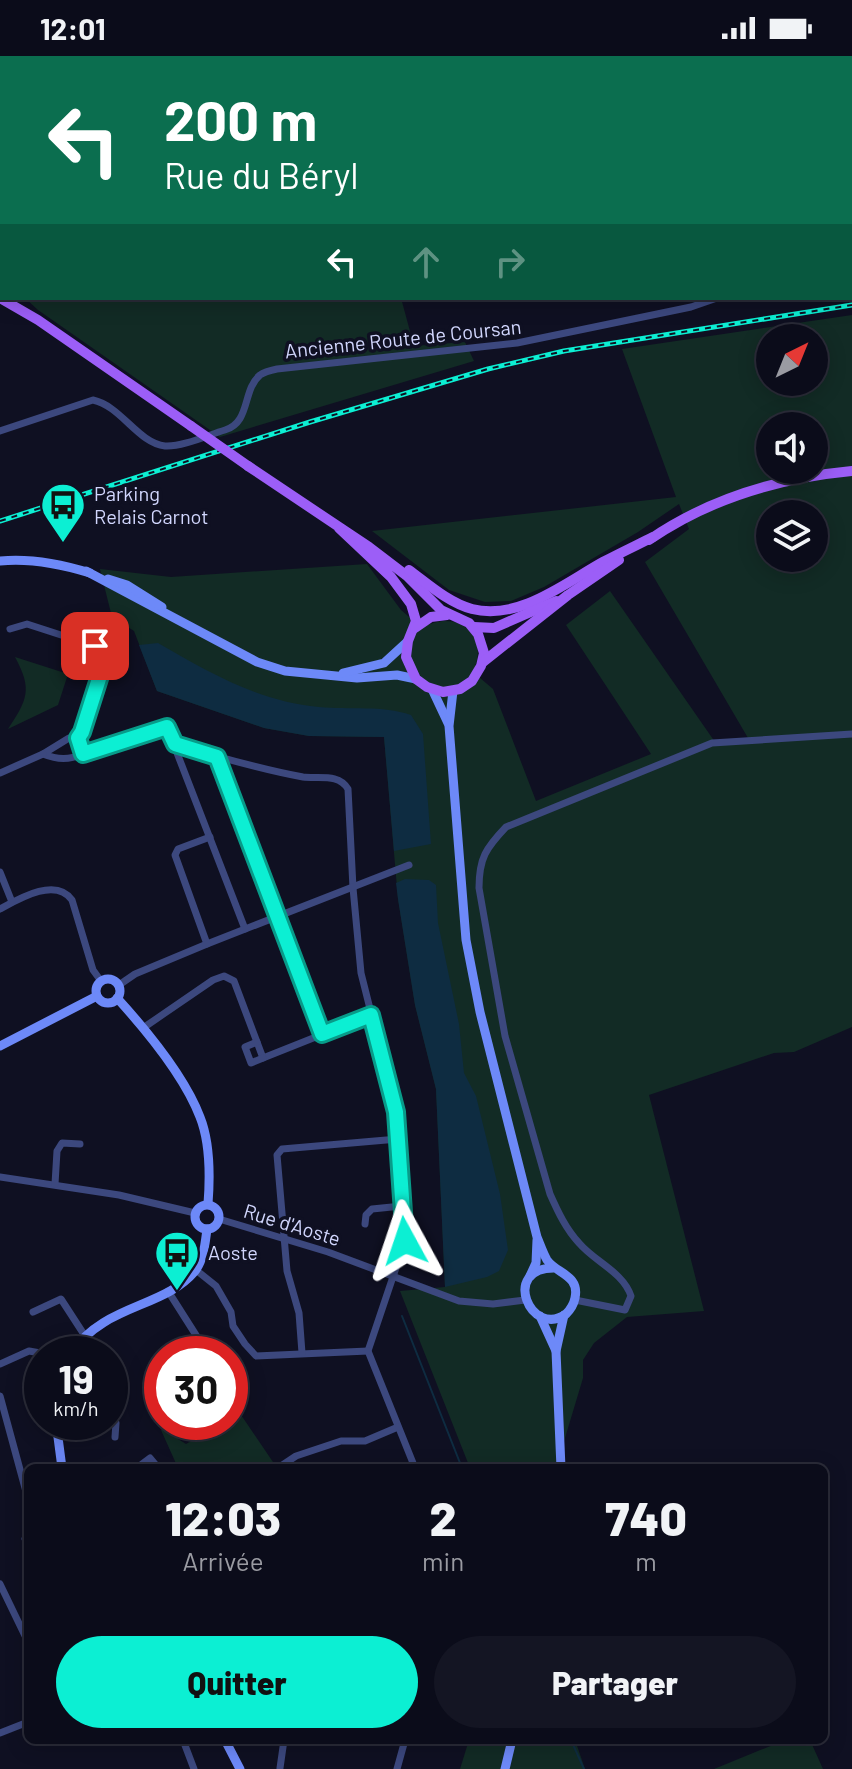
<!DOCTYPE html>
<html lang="fr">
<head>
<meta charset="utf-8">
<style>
	:root { --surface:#0b0c1a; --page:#141523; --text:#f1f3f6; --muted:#9a9ba2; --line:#2b2c39; --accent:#0cefd3 }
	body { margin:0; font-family:Barlow,sans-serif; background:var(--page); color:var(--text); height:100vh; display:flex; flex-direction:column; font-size:30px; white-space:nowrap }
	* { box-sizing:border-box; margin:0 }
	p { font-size:26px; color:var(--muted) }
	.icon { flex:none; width:44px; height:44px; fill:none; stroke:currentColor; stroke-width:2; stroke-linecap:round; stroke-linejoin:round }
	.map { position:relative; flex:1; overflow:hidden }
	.drawer { position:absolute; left:24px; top:1408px; width:804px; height:280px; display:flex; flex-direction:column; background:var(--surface); border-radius:12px; box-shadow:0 4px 20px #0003,0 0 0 2px var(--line) }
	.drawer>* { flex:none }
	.hud { position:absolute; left:0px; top:0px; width:852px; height:244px; box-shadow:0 4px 20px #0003,0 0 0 2px var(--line); background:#0b6e4f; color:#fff; overflow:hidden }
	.needle { width:52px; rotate:43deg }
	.fabs { position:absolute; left:756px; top:268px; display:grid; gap:16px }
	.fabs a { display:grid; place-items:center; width:72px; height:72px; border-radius:50%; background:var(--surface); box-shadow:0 4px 20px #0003,0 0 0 2px var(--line); font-size:40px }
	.speed { position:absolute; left:24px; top:1280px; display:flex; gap:16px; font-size:40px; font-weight:700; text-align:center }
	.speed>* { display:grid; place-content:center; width:104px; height:104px; border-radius:50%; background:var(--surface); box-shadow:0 4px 20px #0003,0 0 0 2px var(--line); line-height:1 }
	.speed small { font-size:20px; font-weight:400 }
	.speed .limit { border:12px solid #d22; background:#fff; color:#111 }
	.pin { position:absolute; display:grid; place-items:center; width:68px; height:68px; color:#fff; margin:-34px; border-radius:16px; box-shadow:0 4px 12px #0006 }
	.me { position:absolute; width:88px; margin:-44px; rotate:355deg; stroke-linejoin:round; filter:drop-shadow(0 0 6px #0008) }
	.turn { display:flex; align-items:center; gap:28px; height:168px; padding:0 32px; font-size:36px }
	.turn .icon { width:104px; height:104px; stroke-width:2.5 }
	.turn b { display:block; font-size:56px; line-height:68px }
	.lanes { display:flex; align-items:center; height:76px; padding:0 32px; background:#0003; justify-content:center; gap:40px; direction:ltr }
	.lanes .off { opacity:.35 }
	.eta { display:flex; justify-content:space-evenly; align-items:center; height:136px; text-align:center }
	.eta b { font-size:48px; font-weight:800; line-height:56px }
	.action { display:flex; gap:16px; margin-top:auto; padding:16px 32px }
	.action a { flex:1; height:92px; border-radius:48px; background:var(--accent); color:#111; font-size:32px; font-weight:800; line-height:92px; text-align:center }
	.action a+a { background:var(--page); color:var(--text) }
	.status { display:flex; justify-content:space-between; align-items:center; height:56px; padding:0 40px; background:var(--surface); direction:ltr }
	.status svg { height:22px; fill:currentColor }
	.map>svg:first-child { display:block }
	.green { fill:#122b25; fill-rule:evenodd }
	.water { fill:#0e2c41 }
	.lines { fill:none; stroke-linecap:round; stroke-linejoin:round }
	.stream { stroke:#0e2c41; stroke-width:2 }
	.street { stroke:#3c487e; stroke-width:7 }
	.secondary { stroke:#6d89f8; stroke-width:9 }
	.primary { stroke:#9c5ef7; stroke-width:10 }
	.rail-casing { stroke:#0cefd3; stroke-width:5 }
	.rail { stroke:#0f1022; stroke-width:2; stroke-dasharray:6; stroke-linecap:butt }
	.primary-bridge { stroke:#9c5ef7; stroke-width:10 }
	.route-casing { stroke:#089b89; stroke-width:20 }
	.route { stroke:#0cefd3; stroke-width:14 }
	.labels { text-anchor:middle; stroke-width:7; stroke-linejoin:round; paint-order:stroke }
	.street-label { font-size:20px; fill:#d1d6fd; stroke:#0f1022 }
	.poi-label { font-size:20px; fill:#d1d6fd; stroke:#0f1022; text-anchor:start }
</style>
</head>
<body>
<div class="status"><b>12:01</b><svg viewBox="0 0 49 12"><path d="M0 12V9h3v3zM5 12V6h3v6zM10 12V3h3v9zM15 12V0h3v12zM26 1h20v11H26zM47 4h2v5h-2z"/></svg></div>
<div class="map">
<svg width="852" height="1713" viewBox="0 0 852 1713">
	<rect width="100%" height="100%" fill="#0f1022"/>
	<g class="green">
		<path d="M 0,0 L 234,0 L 235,2 L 2,2 L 2,220 Z"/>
		<path d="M 25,242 L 401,242 L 414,290 L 465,286 L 474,305 L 220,381 L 38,254 Z"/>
		<path d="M 852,259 L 852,971 L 794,996 L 774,997 L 649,1039 L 704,1255 L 627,1261 L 594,1287 L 583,1304 L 583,1322 L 556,1412 L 470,1412 L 400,1235 L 445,1231 L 436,1033 L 415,949 L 398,843 L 384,681 L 309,680 L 264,672 L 157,635 L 134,575 L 112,561 L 100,513 L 171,521 L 367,508 L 401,554 L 422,572 C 456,552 491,578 473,616 L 493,633 L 536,745 L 651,698 L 566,569 L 610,535 L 715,686 L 748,682 L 645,506 L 689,473 L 679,448 L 638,476 L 544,531 L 511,545 L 485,546 L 449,534 L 372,475 L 676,441 L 622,293 ZM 770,282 L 814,282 L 814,326 L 770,326 ZM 770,370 L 814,370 L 814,414 L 770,414 ZM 770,458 L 814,458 L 814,502 L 770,502 Z"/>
		<path d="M 15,601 L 68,618 L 58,649 L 8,673 C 27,644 33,634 15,601 Z"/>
		<path d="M 239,1356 L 275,1409 L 271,1412 L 178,1412 L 161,1374 L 167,1371 L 178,1383 L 186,1388 L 224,1366 L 230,1366 L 230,1362 Z"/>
		<path d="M 469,1684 L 575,1684 L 585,1713 L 460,1713 Z"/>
		<path d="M 785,1684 L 810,1684 L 823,1713 L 714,1713 Z"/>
	</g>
	<g class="water">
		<path d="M 158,587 C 210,617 258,645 319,651 C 350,654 382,649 411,659 L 423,678 L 431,788 L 394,795 L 384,681 L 309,680 L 264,672 L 157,635 L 139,589 Z"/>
		<path d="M 405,823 L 429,824 L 436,829 L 438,867 L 459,968 L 464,1017 L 476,1040 L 500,1138 L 508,1194 L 499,1215 L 487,1221 L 445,1231 L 436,1033 L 415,949 L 398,843 L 396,827 Z"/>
	</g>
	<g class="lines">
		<g class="stream">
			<path d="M 402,1260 L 462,1412"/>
			<path d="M 571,1684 L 584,1713"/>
		</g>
		<g class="street">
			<path d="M 850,156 L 852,154"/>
			<path d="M 0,375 L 93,344 C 121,350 138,387 165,390 C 183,391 208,379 225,374 C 251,366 242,334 260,319 C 264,316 272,314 277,313 L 517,287 L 691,251 L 717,242"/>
			<path d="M 10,573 L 27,568 L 95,590 L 103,597 L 104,607 L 82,676 L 78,682"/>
			<path d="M 69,682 L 78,682 L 83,698 C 69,704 58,704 43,698 Z"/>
			<path d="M 175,688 C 218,701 259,713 303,721 C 319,723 339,717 348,733 L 353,832 L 361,917 L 396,1056 L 405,1185 L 368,1295 L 415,1412"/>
			<path d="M 83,698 L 167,671 L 245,873"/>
			<path d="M 217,701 L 322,978"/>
			<path d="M 0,717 L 43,698"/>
			<path d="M 0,816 L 12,846"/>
			<path d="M 0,853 C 20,842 56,821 72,844 L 93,914 L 101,925"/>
			<path d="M 207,888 L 175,799 L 178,793 L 210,781"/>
			<path d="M 119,929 L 135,918 L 207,888 L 409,809"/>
			<path d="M 143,972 L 213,924 L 224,920 L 234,925 L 263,1002 L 371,959"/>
			<path d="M 257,986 L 245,991 L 251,1007 L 263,1002"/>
			<path d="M 0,1121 L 119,1139 L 195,1157"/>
			<path d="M 55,1128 L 57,1095 L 62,1087 L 80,1088"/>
			<path d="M 219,1163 L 328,1196 L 459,1245 L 493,1248 L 525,1244"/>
			<path d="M 365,1168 L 366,1159 L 372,1153 L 402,1150"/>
			<path d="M 196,1214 L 216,1230 L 231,1256 L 233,1270 L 245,1288 L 256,1300 L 368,1295"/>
			<path d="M 168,1235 L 208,1298"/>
			<path d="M 575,1244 L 625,1254 L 631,1240 C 623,1216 595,1206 579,1187 C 566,1173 558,1156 550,1138 L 505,980 L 479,832 C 479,802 486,792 506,771 L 712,687 L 852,678"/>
			<path d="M 33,1256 L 61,1243 L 85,1280"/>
			<path d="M 302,1297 L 299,1257 L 287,1215 L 277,1099 L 282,1093 L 398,1083"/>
			<path d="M 0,1308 L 29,1295 L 46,1298"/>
			<path d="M 230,1332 L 242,1351"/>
			<path d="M 0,1340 L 28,1443"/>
			<path d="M 110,1353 L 116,1367 L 115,1381"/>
			<path d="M 146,1412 L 142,1408 L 150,1402 L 155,1408 L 150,1412"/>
			<path d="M 278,1412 L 296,1400 L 341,1385 L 365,1385 L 398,1371"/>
			<path d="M 25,1483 L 28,1482"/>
			<path d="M 0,1528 L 28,1586"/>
			<path d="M 0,1677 L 28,1666"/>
			<path d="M 71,1684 L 77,1686 L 83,1684"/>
			<path d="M 183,1684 L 194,1713"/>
			<path d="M 280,1712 L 284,1684"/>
			<path d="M 397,1713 L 405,1684"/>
		</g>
		<g class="secondary">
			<path d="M 58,2 L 59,0"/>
			<path d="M 0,104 L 2,101"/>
			<path d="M 0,505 C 30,502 61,508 90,517"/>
			<path d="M 86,515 L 257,606 L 285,615 L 357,622 L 397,619 L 416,623"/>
			<path d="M 108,523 L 127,529 L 162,551"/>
			<path d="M 343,617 L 384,607 L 408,585"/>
			<path d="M 432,633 L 448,667"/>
			<path d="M 453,635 L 449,670 L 466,884 L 480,956 L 537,1181 C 540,1188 543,1197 547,1204 C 557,1218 580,1219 575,1242 C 574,1247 570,1254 566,1258 C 531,1283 500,1211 555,1212"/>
			<circle cx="108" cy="935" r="12"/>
			<path d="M 117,942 C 147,975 184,1019 200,1061 C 210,1086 210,1122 208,1148"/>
			<path d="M 0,990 L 97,940"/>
			<circle cx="207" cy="1161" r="12"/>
			<path d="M 530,1220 L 536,1207 L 537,1184"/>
			<path d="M 540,1260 L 556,1295"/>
			<path d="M 71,1297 C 106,1247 163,1253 195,1215 C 204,1203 205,1188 207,1173"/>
			<path d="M 56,1366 L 62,1412"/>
			<path d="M 561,1412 L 556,1295 L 564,1259"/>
			<path d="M 225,1684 L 240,1713"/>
			<path d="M 505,1713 L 512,1684"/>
		</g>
		<g class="primary">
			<path d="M 0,231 L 2,232"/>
			<path d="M 0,242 L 38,264 L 191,370"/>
			<path d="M 248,410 L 369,491 L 407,520 L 441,554 L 469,567 L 478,578 L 484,597 L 481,610 L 472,625 L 460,633 L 443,636 L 427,631 L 416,623 L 406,601 L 408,585 L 416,565 L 411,548 L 391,521 L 339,472"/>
			<path d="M 649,484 C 710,442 778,422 852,415"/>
			<path d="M 409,514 C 428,528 449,547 472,553 C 519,565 565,527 603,506 C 620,497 637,489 653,481"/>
			<path d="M 474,571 L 494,572 L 556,545"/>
			<path d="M 415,572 L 431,561 L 447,559"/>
			<path d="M 483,606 L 568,539 L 619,504"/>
		</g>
		<g class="rail-casing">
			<path id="rail" d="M 0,465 L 310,366 L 488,313 L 564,295 L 852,249"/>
		</g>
		<use href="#rail" class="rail"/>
		<path class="primary-bridge" d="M 191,370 L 248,410"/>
	</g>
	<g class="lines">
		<g class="route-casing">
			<path id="route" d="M 95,590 L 103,597 L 104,607 L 82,676 L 78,682 L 83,698 L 167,671 L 175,688 L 217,701 L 322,978 L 371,959 L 396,1056 L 405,1185"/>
		</g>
		<use href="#route" class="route"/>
	</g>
	<defs>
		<g id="bus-pin" transform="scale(2.3)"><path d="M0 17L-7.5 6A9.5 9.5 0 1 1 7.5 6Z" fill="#0cefd3" stroke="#0f1022"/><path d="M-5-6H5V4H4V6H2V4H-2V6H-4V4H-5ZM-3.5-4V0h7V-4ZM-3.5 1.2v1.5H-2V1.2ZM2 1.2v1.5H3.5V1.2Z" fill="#111"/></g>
	</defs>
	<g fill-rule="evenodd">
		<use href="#bus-pin" x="63" y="449"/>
		<use href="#bus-pin" x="177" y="1197"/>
	</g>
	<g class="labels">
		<g class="street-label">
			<text transform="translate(403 283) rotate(-6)" y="7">Ancienne Route de Coursan</text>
			<text transform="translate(292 1169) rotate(17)" y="7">Rue d'Aoste</text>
		</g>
		<g class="poi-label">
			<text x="94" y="445">Parking<tspan x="94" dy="23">Relais Carnot</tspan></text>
			<text x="208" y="1204">Aoste</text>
		</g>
	</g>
</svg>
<div class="fabs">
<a><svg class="needle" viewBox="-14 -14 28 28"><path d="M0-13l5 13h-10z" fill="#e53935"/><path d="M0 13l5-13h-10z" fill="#9a9ba2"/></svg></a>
<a><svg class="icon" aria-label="sound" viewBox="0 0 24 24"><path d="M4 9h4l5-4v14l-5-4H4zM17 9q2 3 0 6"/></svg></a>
<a><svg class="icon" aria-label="layers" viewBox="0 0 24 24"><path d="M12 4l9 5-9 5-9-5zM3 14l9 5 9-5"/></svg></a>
</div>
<div class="speed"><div>19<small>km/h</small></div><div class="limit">30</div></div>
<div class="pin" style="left:95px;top:590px;background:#d93025"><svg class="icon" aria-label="arrive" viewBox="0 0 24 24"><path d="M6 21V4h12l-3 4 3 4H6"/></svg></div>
<svg class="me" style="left:405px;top:1185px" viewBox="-20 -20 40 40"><path d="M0-17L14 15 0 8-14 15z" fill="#0cefd3" stroke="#fff" stroke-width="4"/></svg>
<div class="hud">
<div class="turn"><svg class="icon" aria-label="left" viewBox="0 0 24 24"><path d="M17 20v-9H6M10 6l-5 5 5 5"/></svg><div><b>200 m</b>Rue du Béryl</div></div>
<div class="lanes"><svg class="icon" aria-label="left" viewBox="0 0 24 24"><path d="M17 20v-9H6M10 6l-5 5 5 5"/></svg><svg class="icon off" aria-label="ahead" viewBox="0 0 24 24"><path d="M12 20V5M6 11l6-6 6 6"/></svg><svg class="icon off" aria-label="right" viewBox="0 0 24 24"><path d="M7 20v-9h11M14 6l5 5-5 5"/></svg></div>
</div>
<section class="drawer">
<div class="eta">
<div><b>12:03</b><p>Arrivée</p></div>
<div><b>2</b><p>min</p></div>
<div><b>740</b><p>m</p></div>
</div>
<div class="action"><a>Quitter</a><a>Partager</a></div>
</section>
</div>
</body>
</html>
